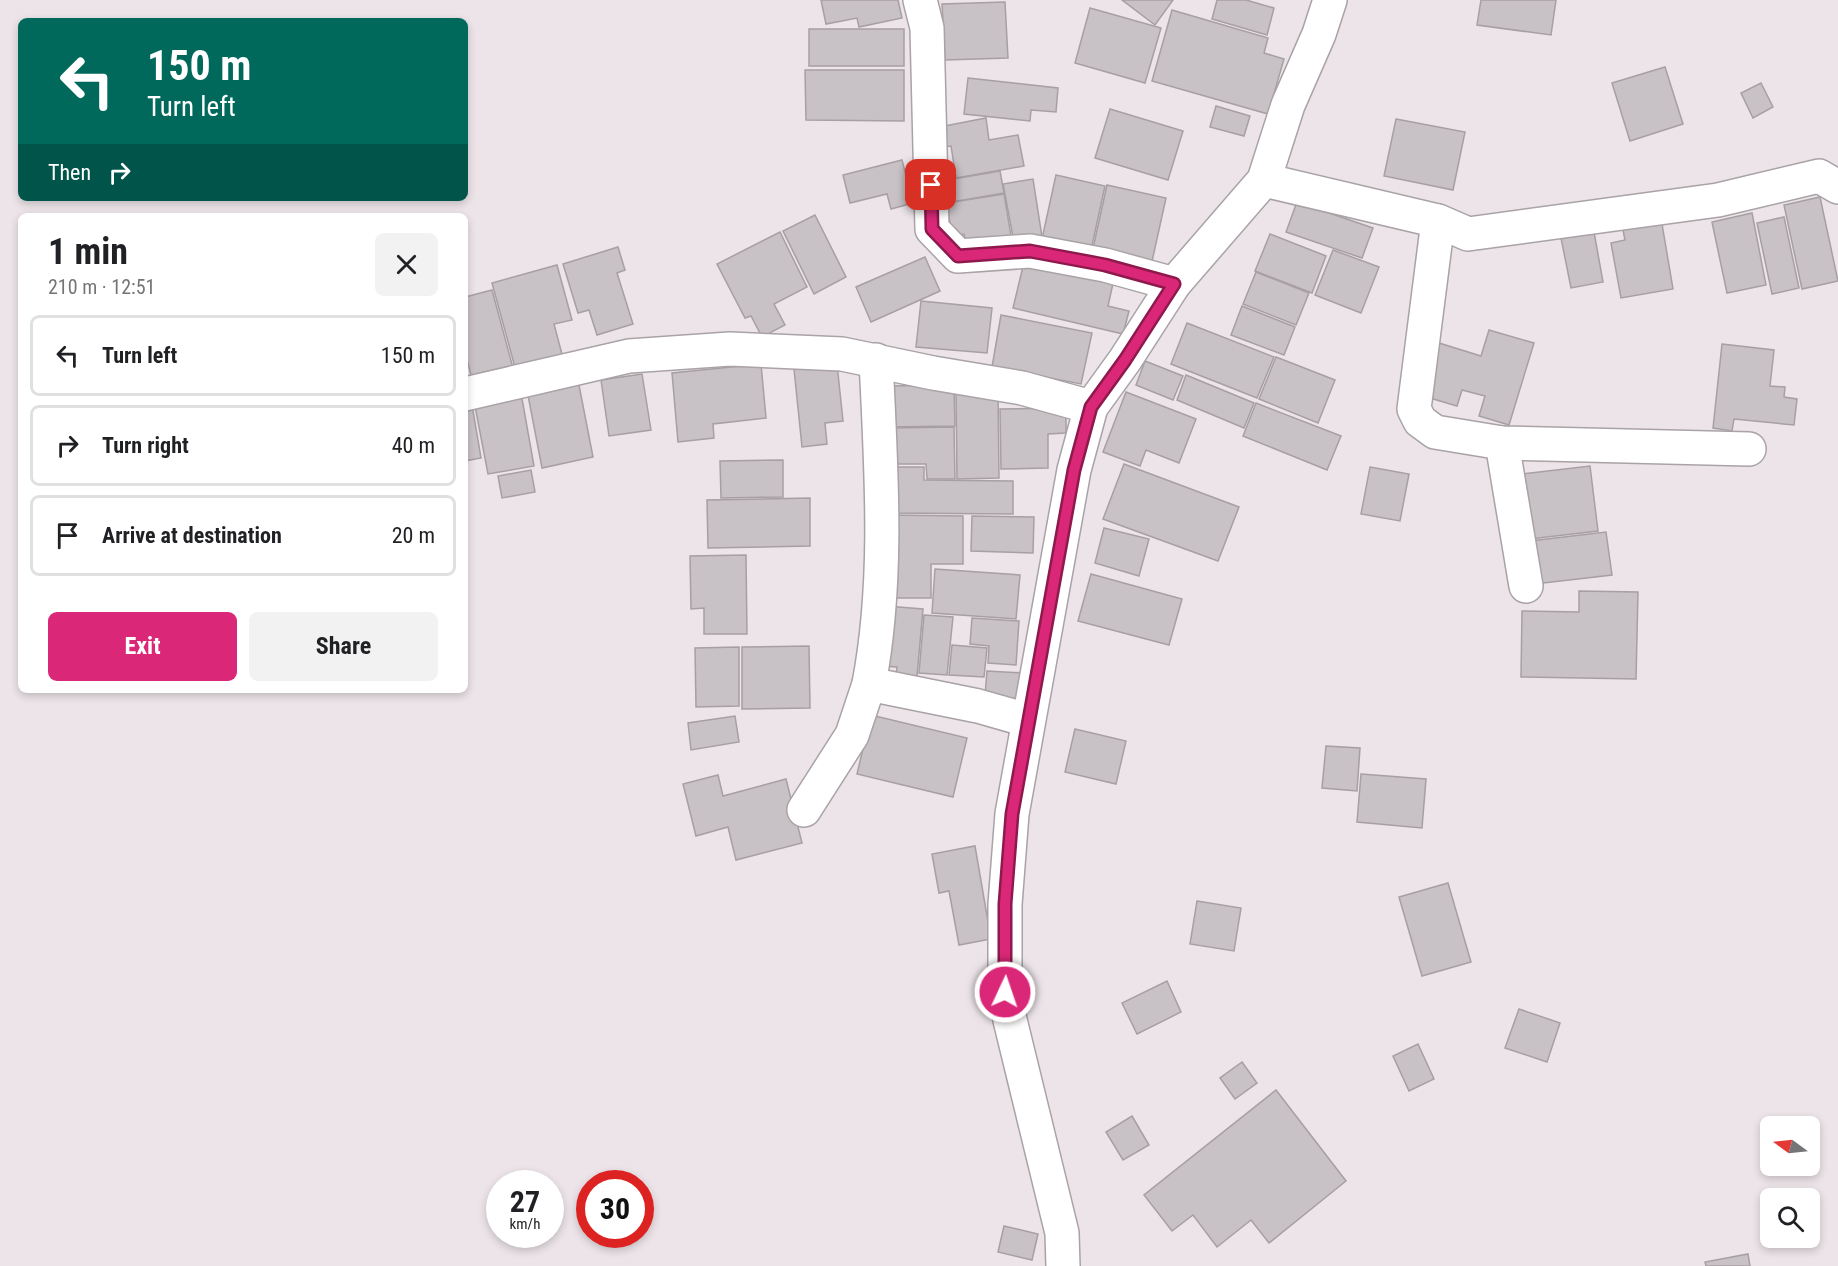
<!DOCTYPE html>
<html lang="en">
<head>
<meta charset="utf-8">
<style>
	:root { --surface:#fff; --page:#f2f2f2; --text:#202124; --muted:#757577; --line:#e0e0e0; --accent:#db2777 }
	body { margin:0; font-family:"Roboto Condensed",sans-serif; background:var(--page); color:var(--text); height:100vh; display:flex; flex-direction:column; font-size:22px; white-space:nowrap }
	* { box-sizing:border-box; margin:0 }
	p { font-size:20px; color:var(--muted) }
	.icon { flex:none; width:33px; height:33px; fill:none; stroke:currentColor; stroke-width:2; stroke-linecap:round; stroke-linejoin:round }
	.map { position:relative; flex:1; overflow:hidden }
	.side { position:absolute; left:18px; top:213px; width:450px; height:480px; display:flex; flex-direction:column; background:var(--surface); border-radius:9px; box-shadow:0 3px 9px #0003 }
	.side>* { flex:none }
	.banner { position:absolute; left:18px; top:18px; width:450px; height:183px; border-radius:9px; box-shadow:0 3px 9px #0003; background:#00695c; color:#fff; overflow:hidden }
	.needle { width:39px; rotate:285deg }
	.fabs { position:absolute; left:1760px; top:1116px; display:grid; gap:12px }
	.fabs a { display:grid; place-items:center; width:60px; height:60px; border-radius:9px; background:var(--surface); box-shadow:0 3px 9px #0003; font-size:30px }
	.speed { position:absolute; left:486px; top:1170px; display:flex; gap:12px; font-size:30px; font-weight:700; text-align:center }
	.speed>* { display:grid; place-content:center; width:78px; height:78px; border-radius:50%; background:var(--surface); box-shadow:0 3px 9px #0003; line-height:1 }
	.speed small { font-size:15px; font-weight:400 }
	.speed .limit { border:9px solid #d22; background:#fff; color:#111 }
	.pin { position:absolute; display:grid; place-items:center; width:51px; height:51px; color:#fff; margin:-26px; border-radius:12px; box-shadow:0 3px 9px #0006 }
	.me { position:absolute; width:66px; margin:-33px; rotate:3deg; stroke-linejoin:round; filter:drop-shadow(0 0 4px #0008) }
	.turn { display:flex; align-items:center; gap:21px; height:126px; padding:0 30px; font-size:27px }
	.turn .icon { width:78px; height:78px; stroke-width:2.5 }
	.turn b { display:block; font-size:42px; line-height:51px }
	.then { display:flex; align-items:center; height:57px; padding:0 30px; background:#0003; gap:12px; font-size:22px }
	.round { display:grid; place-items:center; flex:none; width:63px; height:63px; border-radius:9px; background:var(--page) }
	.overview { display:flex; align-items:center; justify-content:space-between; height:102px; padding:0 30px }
	h1 { font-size:36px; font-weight:700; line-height:45px }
	.button { display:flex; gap:12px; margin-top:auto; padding:12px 30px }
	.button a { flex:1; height:69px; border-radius:9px; background:var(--accent); color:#fff; font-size:24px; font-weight:700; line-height:69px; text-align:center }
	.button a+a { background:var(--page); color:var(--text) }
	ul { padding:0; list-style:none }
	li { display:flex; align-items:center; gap:18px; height:81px; margin:0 12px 9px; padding:0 18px; border:3px solid var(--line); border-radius:9px }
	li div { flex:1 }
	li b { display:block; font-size:22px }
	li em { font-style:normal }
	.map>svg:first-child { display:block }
	.building { fill:#c8c1c5; stroke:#a69fa3; stroke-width:1.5 }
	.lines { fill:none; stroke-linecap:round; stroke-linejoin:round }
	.street-casing { stroke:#a9a2a6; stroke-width:36 }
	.street { stroke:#fff; stroke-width:33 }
	.route-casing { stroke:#8e194d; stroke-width:15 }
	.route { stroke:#db2777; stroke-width:10 }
</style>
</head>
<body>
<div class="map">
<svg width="1838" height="1266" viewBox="0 0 1838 1266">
	<rect width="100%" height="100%" fill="#ece4e8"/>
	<g class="building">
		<path d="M 821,0 L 898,0 L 902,18 L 859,27 L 857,18 L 826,24 Z"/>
		<path d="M 1122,0 L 1173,0 L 1155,25 Z"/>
		<path d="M 1217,0 L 1246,0 L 1274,8 L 1267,35 L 1212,19 Z"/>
		<path d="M 1481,0 L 1556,0 L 1551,35 L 1477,25 Z"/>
		<path d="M 1005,2 L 1008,58 L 945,60 L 942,4 Z"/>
		<path d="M 1090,8 L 1161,28 L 1145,83 L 1075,63 Z"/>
		<path d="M 1172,10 L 1268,38 L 1264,53 L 1284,59 L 1268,114 L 1152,81 Z"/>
		<rect x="809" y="29" width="95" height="37"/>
		<path d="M 1665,67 L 1683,124 L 1630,141 L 1612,83 Z"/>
		<path d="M 805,70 L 904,70 L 904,121 L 806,120 Z"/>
		<path d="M 968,78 L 1058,88 L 1056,112 L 1031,110 L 1030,121 L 964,114 Z"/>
		<path d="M 1761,83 L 1773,107 L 1753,118 L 1741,93 Z"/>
		<path d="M 1216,106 L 1250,116 L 1244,136 L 1210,127 Z"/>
		<path d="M 1110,109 L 1183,131 L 1168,180 L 1095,158 Z"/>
		<path d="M 986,118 L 989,140 L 1018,135 L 1024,166 L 956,178 L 951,146 L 938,148 L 934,128 Z"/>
		<path d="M 1396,119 L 1465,132 L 1453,190 L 1384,176 Z"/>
		<path d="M 902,160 L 913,203 L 891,209 L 887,194 L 850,203 L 843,175 Z"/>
		<path d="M 1000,171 L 1004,193 L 946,203 L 942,181 Z"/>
		<path d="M 1056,175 L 1105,186 L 1091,250 L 1042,239 Z"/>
		<path d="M 1033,179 L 1042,237 L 1014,242 L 1003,184 Z"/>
		<path d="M 1107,185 L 1166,198 L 1151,266 L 1092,253 Z"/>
		<path d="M 1004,194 L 1012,242 L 967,250 L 964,234 L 952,236 L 947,203 Z"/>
		<path d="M 1820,197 L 1838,281 L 1802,289 L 1784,205 Z"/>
		<path d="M 1297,202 L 1373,228 L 1362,258 L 1286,232 Z"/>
		<path d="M 1752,213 L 1766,285 L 1727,293 L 1712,222 Z"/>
		<path d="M 815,215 L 846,277 L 814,294 L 783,231 Z"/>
		<path d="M 1784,217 L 1799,288 L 1772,294 L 1757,223 Z"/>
		<path d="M 1661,218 L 1673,289 L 1621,298 L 1611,243 L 1625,240 L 1622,225 Z"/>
		<path d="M 780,232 L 807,287 L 774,304 L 785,325 L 762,337 L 751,316 L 745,318 L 717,264 Z"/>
		<path d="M 1594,232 L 1603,282 L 1571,288 L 1561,238 Z"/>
		<path d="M 1270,234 L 1326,256 L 1312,293 L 1255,271 Z"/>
		<path d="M 618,247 L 625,270 L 617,273 L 633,324 L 597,335 L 589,310 L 578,313 L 563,264 Z"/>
		<path d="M 1333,250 L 1379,267 L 1361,313 L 1315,295 Z"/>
		<path d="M 925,257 L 940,291 L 871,322 L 856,287 Z"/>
		<path d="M 1025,258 L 1114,279 L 1108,306 L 1129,311 L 1123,334 L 1013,308 Z"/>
		<path d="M 557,265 L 572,320 L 554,324 L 563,358 L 516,371 L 492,283 Z"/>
		<path d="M 1256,272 L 1309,293 L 1296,325 L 1243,304 Z"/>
		<path d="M 492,290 L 513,368 L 472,379 L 465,352 L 465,297 Z"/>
		<path d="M 921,301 L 992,308 L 987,353 L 916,347 Z"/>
		<path d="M 1242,306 L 1295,327 L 1284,355 L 1231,335 Z"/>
		<path d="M 1001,315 L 1092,333 L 1081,384 L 992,367 Z"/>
		<path d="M 1187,323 L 1274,357 L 1257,398 L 1171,364 Z"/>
		<path d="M 1489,330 L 1534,343 L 1509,425 L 1479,416 L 1485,396 L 1462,390 L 1457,406 L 1423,396 L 1439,343 L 1481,356 Z"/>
		<path d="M 1722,344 L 1774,350 L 1770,386 L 1785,387 L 1784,397 L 1797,399 L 1794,425 L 1734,419 L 1732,431 L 1713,428 Z"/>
		<path d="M 1276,357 L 1335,380 L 1318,423 L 1259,399 Z"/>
		<path d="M 1145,361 L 1183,376 L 1173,400 L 1136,385 Z"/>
		<path d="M 761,364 L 766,418 L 713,424 L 714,438 L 678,442 L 672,373 Z"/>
		<path d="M 837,364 L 843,421 L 825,423 L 827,444 L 802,447 L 794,369 Z"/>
		<path d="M 642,374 L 651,430 L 609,436 L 601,380 Z"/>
		<path d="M 1186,375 L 1254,403 L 1244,428 L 1177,400 Z"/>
		<path d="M 578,380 L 593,457 L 542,468 L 527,390 Z"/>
		<path d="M 954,385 L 955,426 L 888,427 L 887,386 Z"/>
		<path d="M 998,390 L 999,478 L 957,479 L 956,391 Z"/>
		<path d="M 1126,392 L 1196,419 L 1179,463 L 1146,450 L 1140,466 L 1103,452 Z"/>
		<path d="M 521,393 L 534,466 L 488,474 L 474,401 Z"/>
		<path d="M 1256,403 L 1341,436 L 1327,470 L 1243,436 Z"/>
		<path d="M 472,405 L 481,458 L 465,461 L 465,406 Z"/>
		<path d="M 1066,408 L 1066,433 L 1048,434 L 1048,468 L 1001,469 L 1000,409 Z"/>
		<path d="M 954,427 L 955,479 L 927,479 L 926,464 L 888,464 L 888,428 Z"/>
		<path d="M 783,460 L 783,497 L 721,498 L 720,461 Z"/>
		<path d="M 1124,464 L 1239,507 L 1218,561 L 1103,519 Z"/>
		<path d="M 1590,466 L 1598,531 L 1530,539 L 1522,474 Z"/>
		<path d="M 888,467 L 924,467 L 924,480 L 1013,481 L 1013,514 L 888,513 Z"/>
		<path d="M 1370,467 L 1409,474 L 1400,521 L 1361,514 Z"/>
		<path d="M 531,470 L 535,492 L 502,498 L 498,476 Z"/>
		<path d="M 810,498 L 810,546 L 708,548 L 707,500 Z"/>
		<path d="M 888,515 L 963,516 L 963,564 L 931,564 L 931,598 L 887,598 Z"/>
		<path d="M 972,516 L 1034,517 L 1033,553 L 971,551 Z"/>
		<path d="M 1104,528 L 1149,539 L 1139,576 L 1095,563 Z"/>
		<path d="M 1606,532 L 1612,575 L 1535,584 L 1530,541 Z"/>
		<path d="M 746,555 L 747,634 L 704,634 L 704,608 L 691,609 L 690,556 Z"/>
		<path d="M 935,569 L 1020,575 L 1016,619 L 932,613 Z"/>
		<path d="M 1091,574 L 1182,599 L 1169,645 L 1078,621 Z"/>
		<path d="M 1579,591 L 1638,592 L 1636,679 L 1521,677 L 1522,611 L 1579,612 Z"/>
		<path d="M 886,606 L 923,609 L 917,676 L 896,675 L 897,667 L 881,666 Z"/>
		<path d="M 924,615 L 953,617 L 947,675 L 919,673 Z"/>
		<path d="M 972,618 L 1019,621 L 1016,665 L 988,663 L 989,646 L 970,644 Z"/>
		<path d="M 952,645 L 987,648 L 984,677 L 949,675 Z"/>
		<path d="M 809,646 L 810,708 L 742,709 L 742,647 Z"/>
		<path d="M 739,647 L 739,706 L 696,707 L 695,648 Z"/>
		<path d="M 987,671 L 1025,673 L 1024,699 L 985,696 Z"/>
		<path d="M 871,715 L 967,738 L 953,797 L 857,774 Z"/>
		<path d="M 735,716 L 739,742 L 691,750 L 688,723 Z"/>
		<path d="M 1075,729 L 1126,741 L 1116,784 L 1065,772 Z"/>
		<path d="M 1326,746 L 1360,748 L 1357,791 L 1322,788 Z"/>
		<path d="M 1361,774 L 1426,779 L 1422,828 L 1357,822 Z"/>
		<path d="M 718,775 L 723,796 L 786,779 L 802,843 L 736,860 L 728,827 L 696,836 L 683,784 Z"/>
		<path d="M 975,846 L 991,939 L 959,945 L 949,891 L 939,893 L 932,854 Z"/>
		<path d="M 1448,883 L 1471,962 L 1422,976 L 1399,897 Z"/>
		<path d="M 1197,901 L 1241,908 L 1234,951 L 1190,944 Z"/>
		<path d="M 1167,981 L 1181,1012 L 1137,1034 L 1122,1003 Z"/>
		<path d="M 1519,1009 L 1560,1023 L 1547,1062 L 1505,1048 Z"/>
		<path d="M 1418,1044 L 1434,1079 L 1409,1091 L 1393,1056 Z"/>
		<path d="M 1242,1062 L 1257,1083 L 1235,1099 L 1220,1078 Z"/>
		<path d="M 1276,1090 L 1346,1181 L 1269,1243 L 1251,1220 L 1217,1247 L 1193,1215 L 1172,1231 L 1144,1195 Z"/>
		<path d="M 1132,1116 L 1149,1145 L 1123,1160 L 1106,1132 Z"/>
		<path d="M 1004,1226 L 1038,1234 L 1032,1260 L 998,1252 Z"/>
		<path d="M 1748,1254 L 1750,1266 L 1706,1266 L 1705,1262 Z"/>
	</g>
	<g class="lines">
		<g class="street-casing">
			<g id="street">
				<path d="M 920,0 L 927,28 L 932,229 L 958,256 L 1030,251 L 1105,265 L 1174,284"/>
				<path d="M 1264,180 L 1438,221 L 1468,234 L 1718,200 L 1819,176 L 1838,187"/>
				<path d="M 1438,221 L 1414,409 L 1420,421 L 1435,432 L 1502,443 L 1749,449"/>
				<path d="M 876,360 C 881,468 889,578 869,684 L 978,706 L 1027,720"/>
				<path d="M 465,394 L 629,356 L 730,349 L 842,354 L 933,373 L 1022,388 L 1091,407"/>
				<path d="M 1502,443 L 1526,586"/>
				<path d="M 804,810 L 852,735 L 869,684"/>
				<path d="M 1063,1266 L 1062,1233 L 1010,1020 L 1005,992 L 1005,904 L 1012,814 L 1074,470 L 1091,407 L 1125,360 L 1174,284 L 1264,180 L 1288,105 L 1319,34 L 1330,0"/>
			</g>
		</g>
		<use href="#street" class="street"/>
	</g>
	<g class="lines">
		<g class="route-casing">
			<path id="route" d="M 931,185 L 932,229 L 958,256 L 1030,251 L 1105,265 L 1174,284 L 1125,360 L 1091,407 L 1074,470 L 1012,814 L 1005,904 L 1005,992"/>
		</g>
		<use href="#route" class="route"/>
	</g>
</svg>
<div class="fabs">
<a><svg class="needle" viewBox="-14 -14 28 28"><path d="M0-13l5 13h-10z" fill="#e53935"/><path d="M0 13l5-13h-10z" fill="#757577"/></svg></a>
<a><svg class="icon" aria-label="search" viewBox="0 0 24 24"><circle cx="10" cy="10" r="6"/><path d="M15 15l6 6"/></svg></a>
</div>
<div class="speed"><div>27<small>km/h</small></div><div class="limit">30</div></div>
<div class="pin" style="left:931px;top:185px;background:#d93025"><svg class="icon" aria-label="arrive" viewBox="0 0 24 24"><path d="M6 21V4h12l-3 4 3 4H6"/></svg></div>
<svg class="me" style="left:1005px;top:992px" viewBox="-20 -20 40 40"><circle r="17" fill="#db2777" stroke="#fff" stroke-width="3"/><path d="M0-11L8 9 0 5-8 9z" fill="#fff"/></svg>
<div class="banner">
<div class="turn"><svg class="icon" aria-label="left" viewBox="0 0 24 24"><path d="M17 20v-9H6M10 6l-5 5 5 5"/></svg><div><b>150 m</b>Turn left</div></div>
<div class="then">Then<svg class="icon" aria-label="right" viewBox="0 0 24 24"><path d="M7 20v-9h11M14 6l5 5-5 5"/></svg></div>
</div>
<section class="side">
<div class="overview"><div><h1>1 min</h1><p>210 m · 12:51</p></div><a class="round"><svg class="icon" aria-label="close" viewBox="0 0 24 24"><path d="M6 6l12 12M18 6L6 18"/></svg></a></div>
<ul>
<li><svg class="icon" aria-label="left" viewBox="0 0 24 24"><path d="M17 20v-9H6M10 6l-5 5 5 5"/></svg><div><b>Turn left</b></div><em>150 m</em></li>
<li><svg class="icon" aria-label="right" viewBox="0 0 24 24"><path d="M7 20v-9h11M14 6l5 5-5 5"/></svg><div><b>Turn right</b></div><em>40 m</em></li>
<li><svg class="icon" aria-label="arrive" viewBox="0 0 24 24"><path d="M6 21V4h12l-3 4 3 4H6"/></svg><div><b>Arrive at destination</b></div><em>20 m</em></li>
</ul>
<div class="button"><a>Exit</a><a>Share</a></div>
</section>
</div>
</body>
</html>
